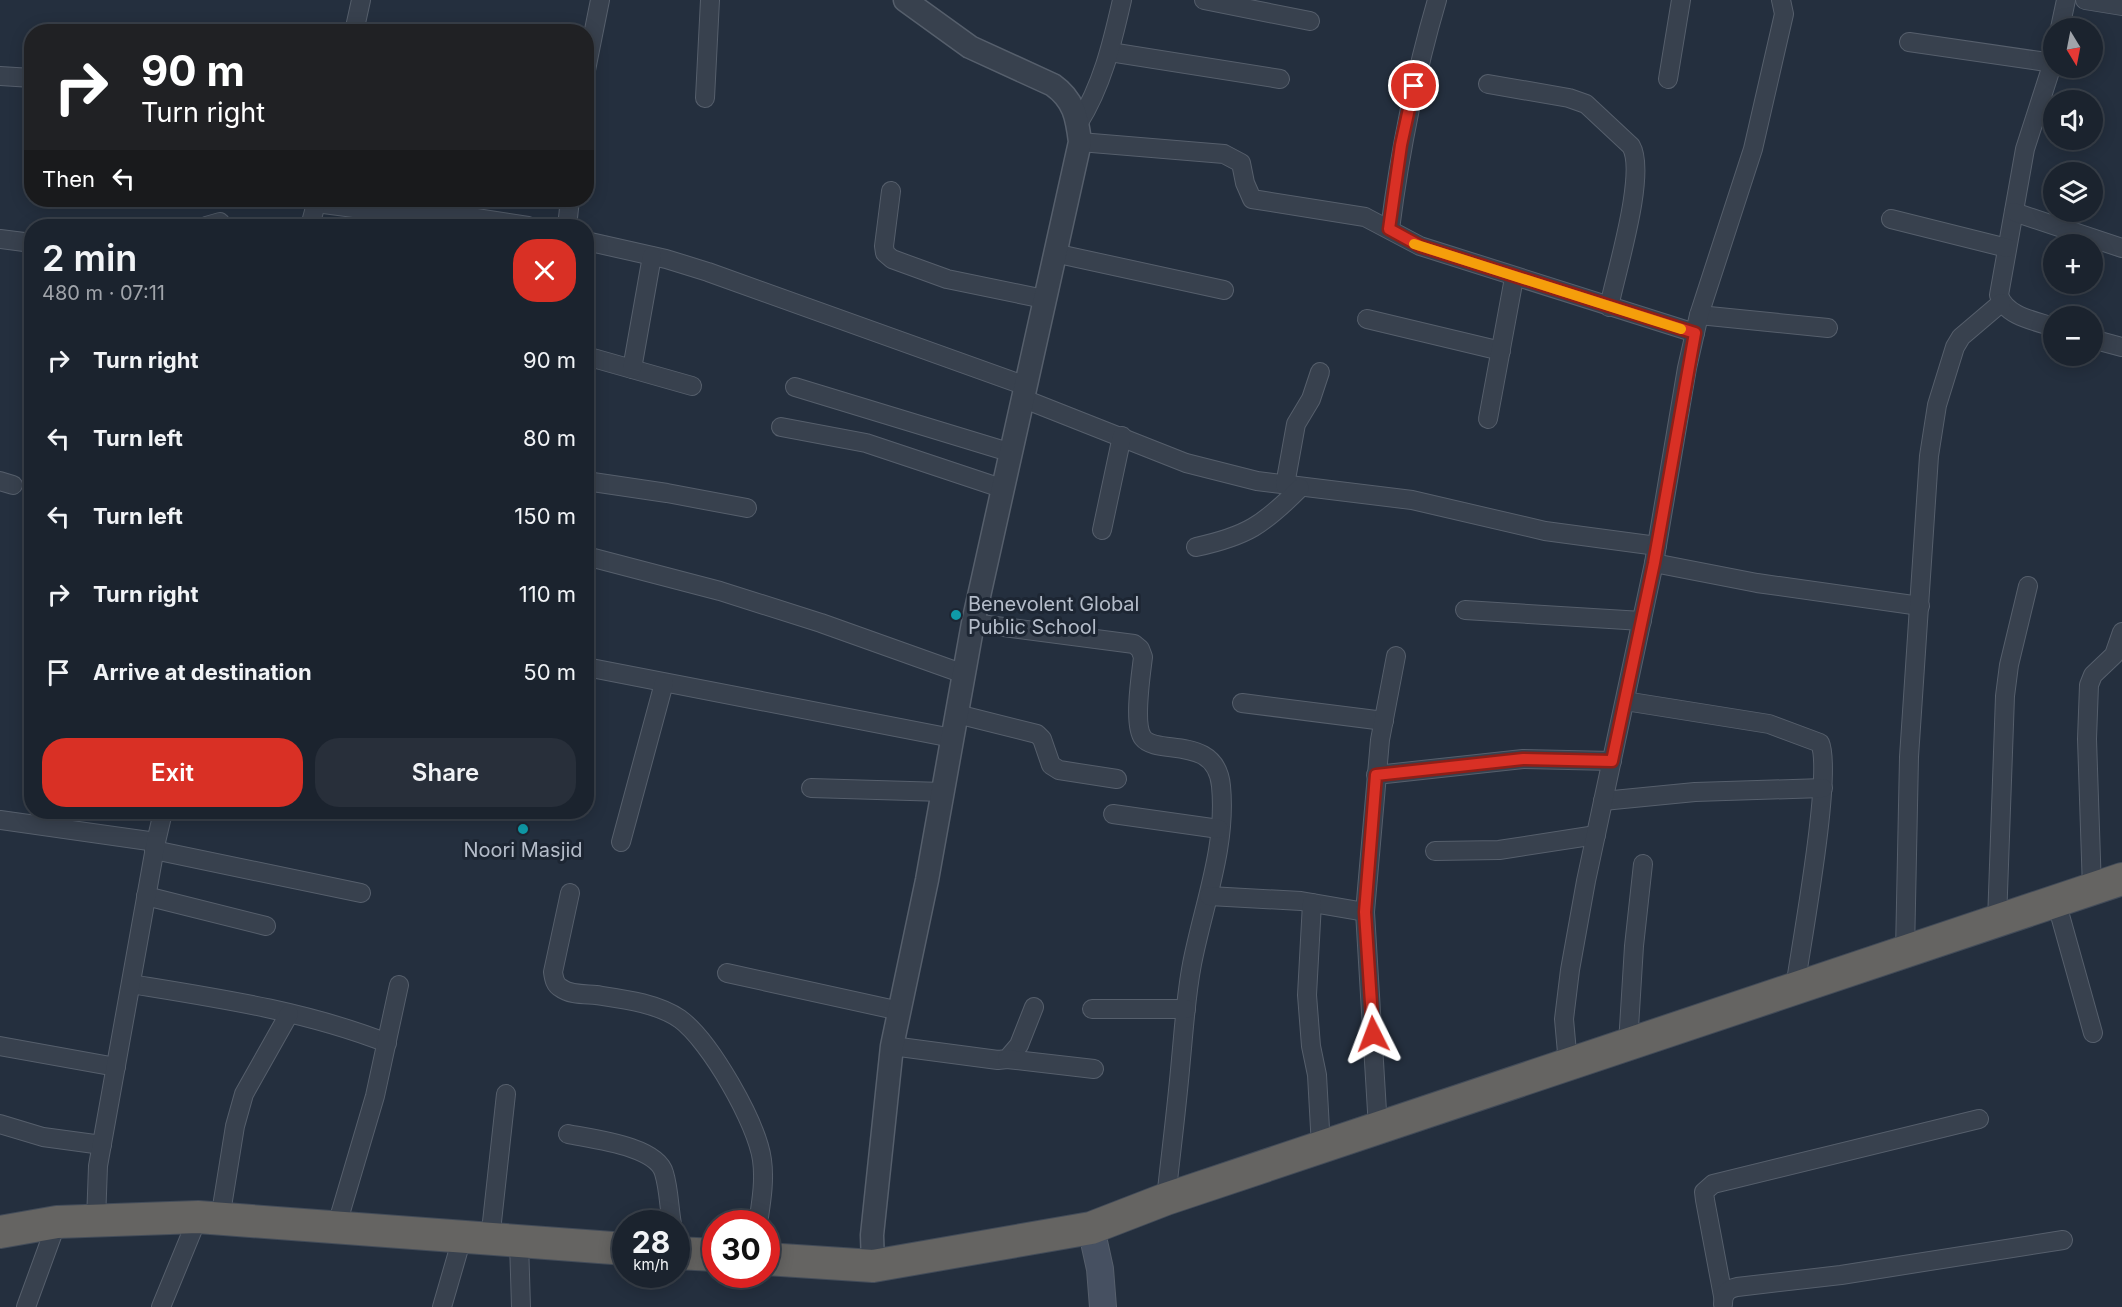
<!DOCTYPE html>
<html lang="en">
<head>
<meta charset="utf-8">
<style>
	:root { --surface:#1b232e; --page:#282f3a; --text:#f1f3f6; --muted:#a0a4aa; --line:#39404a; --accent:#d93025 }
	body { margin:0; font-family:Inter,sans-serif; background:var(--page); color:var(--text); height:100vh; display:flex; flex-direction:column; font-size:22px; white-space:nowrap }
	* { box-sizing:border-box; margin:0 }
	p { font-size:20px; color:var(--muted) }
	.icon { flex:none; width:33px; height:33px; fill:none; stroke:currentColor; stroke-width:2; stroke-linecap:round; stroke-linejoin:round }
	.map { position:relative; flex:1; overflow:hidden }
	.details { position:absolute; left:24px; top:219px; width:570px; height:600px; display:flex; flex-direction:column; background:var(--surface); border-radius:24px; box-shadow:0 3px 15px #0003,0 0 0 2px var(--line) }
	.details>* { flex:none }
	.top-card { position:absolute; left:24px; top:24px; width:570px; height:183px; border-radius:24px; box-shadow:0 3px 15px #0003,0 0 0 2px var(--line); background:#202124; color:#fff; overflow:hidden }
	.needle { width:39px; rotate:170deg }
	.controls { position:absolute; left:2043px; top:18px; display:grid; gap:12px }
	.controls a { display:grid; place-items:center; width:60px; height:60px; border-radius:50%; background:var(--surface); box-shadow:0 3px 15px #0003,0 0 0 2px var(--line); font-size:30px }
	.speed { position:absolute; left:612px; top:1210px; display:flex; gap:12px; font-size:30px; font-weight:700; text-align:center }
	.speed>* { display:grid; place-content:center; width:78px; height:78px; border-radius:50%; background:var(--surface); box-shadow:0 3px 15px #0003,0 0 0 2px var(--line); line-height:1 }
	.speed small { font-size:15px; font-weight:400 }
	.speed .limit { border:9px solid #d22; background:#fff; color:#111 }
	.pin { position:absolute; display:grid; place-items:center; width:51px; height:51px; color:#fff; margin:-26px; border:3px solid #fff; border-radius:50%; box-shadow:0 2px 6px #0007 }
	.me { position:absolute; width:66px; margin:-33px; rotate:357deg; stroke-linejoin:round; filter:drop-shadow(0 0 4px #0008) }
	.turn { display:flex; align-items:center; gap:21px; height:126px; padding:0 18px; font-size:27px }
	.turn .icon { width:78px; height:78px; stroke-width:2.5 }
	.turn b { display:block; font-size:42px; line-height:51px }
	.then { display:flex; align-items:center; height:57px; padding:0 18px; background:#0003; gap:12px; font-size:22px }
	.round { display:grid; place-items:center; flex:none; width:63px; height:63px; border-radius:24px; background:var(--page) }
	.head { display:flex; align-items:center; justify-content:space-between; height:102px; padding:0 18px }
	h1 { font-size:36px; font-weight:600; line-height:45px }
	.button { display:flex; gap:12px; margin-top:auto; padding:12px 18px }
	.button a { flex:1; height:69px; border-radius:24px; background:var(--accent); color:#fff; font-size:24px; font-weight:600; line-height:69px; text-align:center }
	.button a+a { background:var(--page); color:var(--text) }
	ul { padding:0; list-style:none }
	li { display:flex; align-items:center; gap:18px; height:78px; padding:0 18px }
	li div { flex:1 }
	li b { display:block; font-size:22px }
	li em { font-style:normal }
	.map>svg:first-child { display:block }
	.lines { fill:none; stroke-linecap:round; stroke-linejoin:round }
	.minor-casing { stroke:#565f6c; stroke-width:20 }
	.tertiary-casing { stroke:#565f6c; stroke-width:25 }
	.secondary-casing { stroke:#565f6c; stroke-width:28 }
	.trunk-casing { stroke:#434c59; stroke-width:34 }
	.minor { stroke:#38414e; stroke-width:18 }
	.tertiary { stroke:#38414e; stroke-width:22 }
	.secondary { stroke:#465061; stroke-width:26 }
	.trunk { stroke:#656462; stroke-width:32 }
	.route-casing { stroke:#8d1f18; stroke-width:15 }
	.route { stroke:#d93025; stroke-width:10 }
	.slow { stroke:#f59e0b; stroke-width:10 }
	.culture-dot { fill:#0f9aa8; stroke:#1d2633; stroke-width:2 }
	.labels { text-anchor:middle; stroke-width:6; stroke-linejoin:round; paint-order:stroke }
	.poi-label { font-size:20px; fill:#b4bcc9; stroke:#1d2633; text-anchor:start }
</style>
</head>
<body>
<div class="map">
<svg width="2122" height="1307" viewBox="0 0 2122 1307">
	<rect width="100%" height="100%" fill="#242f3e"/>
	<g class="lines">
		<g class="minor-casing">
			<g id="minor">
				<path d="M 1204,0 L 1310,21"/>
				<path d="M 2085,0 L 2122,6"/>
				<path d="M 2060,28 L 2066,0"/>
				<path d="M 354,32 L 361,0"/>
				<path d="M 1909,42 L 2053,63"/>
				<path d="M 1110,52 L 1280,79"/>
				<path d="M 2054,59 L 2025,149 L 1999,295 C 2005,316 2035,321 2054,327"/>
				<path d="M 586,70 L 600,0"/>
				<path d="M 0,76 L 32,78"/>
				<path d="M 1668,79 L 1681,0"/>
				<path d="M 1488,84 L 1569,98 L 1586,104 L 1631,146 C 1647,173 1616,272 1609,307"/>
				<path d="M 705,98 L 710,0"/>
				<path d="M 1078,124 C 1102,86 1112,44 1122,0"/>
				<path d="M 1080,142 L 1224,154 L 1241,163 L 1245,183 L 1252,199 L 1365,217 L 1420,246 L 1695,333"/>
				<path d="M 891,191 L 884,246 L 885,253 L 892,259 L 947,279 L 1044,299"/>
				<path d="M 316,203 L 415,216 L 476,218 L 528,226"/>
				<path d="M 2014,212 L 2122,248"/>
				<path d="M 1891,219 L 2007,248"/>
				<path d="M 206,226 L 220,222"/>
				<path d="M 310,226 L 317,200"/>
				<path d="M 567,226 L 570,200"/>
				<path d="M 1390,229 C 1400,151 1415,75 1437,0"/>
				<path d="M 0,239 L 32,243"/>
				<path d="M 586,241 L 666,259 L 708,272 L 1026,386"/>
				<path d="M 1054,253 L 1224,290"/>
				<path d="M 1699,315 L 1828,328"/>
				<path d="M 1367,319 L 1501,351"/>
				<path d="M 2092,339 L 2122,347"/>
				<path d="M 586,356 L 692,386"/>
				<path d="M 632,369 L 652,256"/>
				<path d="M 795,387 L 1012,453"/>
				<path d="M 1024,399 L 1186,463 L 1257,481 L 1412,500 L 1545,531 L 1657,546"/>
				<path d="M 1488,419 L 1514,278"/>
				<path d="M 781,427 L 866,443 L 1004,489"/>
				<path d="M 0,481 L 13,485"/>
				<path d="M 586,481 L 667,493 L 747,508"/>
				<path d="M 1285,485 L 1296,424 L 1311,399 L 1320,372"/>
				<path d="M 1102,530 L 1122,436"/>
				<path d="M 1196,547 C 1247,536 1263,525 1300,488"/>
				<path d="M 586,556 L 720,591 L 821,623 L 964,674"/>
				<path d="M 1654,563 L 1757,583 L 1920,606"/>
				<path d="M 1465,610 L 1642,621"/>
				<path d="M 973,623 L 1134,644 L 1140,649 L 1143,657 C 1141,674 1133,725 1143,738 C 1157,756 1216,734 1221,786 C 1227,847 1203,906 1192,964 C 1186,995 1184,1028 1181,1059 C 1177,1106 1171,1152 1166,1199"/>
				<path d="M 586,667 L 952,738"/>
				<path d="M 1625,701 L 1769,724 L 1820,743 C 1833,773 1801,945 1795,988"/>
				<path d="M 1242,703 L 1384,721"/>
				<path d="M 957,714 L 1037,734 L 1042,739 L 1051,765 L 1059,770 L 1117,779"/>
				<path d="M 1376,775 L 1523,759 L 1612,761"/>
				<path d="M 811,788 L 943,792"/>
				<path d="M 1603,801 L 1695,792 L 1823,788"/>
				<path d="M 1113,814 L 1219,829"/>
				<path d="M 0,820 L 156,842"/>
				<path d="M 621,842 L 664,683"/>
				<path d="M 154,850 L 361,893"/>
				<path d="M 1435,851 L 1499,850 L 1596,835"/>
				<path d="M 2092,889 L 2087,739 L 2089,685 L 2093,675 L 2114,655 L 2122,632"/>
				<path d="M 570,893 L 553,972 C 554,979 555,985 561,988 C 570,995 585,994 596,995 C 623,999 657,1003 680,1019 C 710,1041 757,1123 762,1160 C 765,1181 761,1203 758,1224"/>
				<path d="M 146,896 L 266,926"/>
				<path d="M 1209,896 L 1301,901 L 1365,912"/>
				<path d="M 2056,901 L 2093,1033"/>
				<path d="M 1312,903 L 1307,995 L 1311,1046 L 1317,1075 L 1321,1147"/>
				<path d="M 1997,921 L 2005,696 L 2009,665 L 2028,586"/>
				<path d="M 1905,952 L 1909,757 L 1929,456 L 1937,405 L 1955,347 L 1961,337 L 2001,303"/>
				<path d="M 727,973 L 900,1011"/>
				<path d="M 131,984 C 217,998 306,1011 387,1043"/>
				<path d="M 1092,1009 L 1186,1009"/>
				<path d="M 1628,1044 L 1634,946 L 1643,864"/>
				<path d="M 0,1046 L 116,1067"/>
				<path d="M 892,1046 L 998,1060 L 1007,1059 L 1019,1045 L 1034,1007"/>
				<path d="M 1007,1059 L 1094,1069"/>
				<path d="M 1568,1064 L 1564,1019 L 1570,970 L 1586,881 L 1654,563 L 1687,368 L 1699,315 L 1753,149 L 1784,14 L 1781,0"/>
				<path d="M 0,1124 L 43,1137 L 102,1145"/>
				<path d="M 1378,1128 L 1365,912 L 1380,740 L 1396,656"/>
				<path d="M 568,1134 C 592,1139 657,1146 664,1173 C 669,1189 669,1208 672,1224"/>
				<path d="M 220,1219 L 235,1126 L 244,1094 L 289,1014"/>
				<path d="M 96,1221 L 98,1166 L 156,842 L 163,812"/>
				<path d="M 336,1228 L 375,1096 L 399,985"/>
				<path d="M 490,1240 L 506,1094"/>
				<path d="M 519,1242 L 521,1307"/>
				<path d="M 1723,1296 L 1705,1200 L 1704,1192 L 1713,1184 L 1979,1119"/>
				<path d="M 1723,1304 C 1723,1294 1727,1289 1737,1287 L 1841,1275 L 2063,1240"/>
				<path d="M 26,1307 L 57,1222"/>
				<path d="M 161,1307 L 198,1217"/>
				<path d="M 442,1307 L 462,1238"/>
			</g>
		</g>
		<g class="tertiary-casing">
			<path id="tertiary" d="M 873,1266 L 872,1235 L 892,1046 L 927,880 L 973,623 L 1080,142 C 1077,117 1074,100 1053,85 L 970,47 L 905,0"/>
		</g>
		<g class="secondary-casing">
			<path id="secondary" d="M 1091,1228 L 1100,1269 L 1103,1307"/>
		</g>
		<g class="trunk-casing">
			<g id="trunk">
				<path d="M 0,1232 L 57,1222 L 198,1217 L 626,1249"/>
				<path d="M 676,1253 L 716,1255"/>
				<path d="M 766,1259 L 873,1266 L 1091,1228 L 1166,1199 L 2122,879"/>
			</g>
		</g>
		<use href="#minor" class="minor"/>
		<use href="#tertiary" class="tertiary"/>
		<use href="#secondary" class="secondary"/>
		<use href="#trunk" class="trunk"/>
	</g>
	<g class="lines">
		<g class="route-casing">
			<path id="route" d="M 1373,1034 L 1365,912 L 1376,775 L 1523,759 L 1612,761 L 1654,563 L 1695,333 L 1420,246 L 1389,229 L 1401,145 L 1414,86"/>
		</g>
		<use href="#route" class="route"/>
		<path class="slow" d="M 1414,244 L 1681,329"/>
	</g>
	<g class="culture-dot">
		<circle cx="956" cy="615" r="6"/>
		<circle cx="523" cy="829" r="6"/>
	</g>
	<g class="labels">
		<g class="poi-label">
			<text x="968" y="611">Benevolent Global<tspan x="968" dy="23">Public School</tspan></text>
			<text x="523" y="857" text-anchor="middle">Noori Masjid</text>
		</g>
	</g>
</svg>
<div class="controls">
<a><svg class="needle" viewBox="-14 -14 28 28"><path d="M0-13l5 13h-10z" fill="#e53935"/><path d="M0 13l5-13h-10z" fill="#a0a4aa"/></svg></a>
<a><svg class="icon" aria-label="sound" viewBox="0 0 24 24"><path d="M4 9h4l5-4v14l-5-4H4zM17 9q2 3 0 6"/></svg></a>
<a><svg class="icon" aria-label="layers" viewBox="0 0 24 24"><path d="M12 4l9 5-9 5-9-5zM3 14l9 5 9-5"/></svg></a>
<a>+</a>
<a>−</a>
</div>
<div class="speed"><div>28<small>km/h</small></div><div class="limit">30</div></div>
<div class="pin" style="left:1414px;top:86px;background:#d93025"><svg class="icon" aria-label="arrive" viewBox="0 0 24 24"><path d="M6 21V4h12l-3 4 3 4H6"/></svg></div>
<svg class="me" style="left:1373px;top:1034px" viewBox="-20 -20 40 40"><path d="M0-17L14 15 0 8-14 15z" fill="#d93025" stroke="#fff" stroke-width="4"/></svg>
<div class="top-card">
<div class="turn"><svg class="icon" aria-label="right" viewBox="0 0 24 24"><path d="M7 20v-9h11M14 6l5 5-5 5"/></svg><div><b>90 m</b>Turn right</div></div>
<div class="then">Then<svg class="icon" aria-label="left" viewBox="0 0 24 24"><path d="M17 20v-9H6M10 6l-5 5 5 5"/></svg></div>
</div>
<section class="details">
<div class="head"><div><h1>2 min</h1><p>480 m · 07:11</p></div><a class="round" style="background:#d93025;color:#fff"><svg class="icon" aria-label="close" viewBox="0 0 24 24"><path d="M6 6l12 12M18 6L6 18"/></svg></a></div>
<ul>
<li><svg class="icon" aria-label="right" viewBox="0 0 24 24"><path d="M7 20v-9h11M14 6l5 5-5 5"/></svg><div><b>Turn right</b></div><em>90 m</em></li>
<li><svg class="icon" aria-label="left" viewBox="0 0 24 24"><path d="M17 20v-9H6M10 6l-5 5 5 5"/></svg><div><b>Turn left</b></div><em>80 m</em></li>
<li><svg class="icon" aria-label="left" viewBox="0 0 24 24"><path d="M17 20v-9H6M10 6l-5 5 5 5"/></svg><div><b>Turn left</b></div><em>150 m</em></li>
<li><svg class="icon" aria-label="right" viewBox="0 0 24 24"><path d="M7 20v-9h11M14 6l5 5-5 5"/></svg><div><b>Turn right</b></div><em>110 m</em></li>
<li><svg class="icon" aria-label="arrive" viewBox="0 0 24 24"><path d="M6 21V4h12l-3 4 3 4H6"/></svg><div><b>Arrive at destination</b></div><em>50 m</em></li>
</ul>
<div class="button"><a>Exit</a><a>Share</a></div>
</section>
</div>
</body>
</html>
